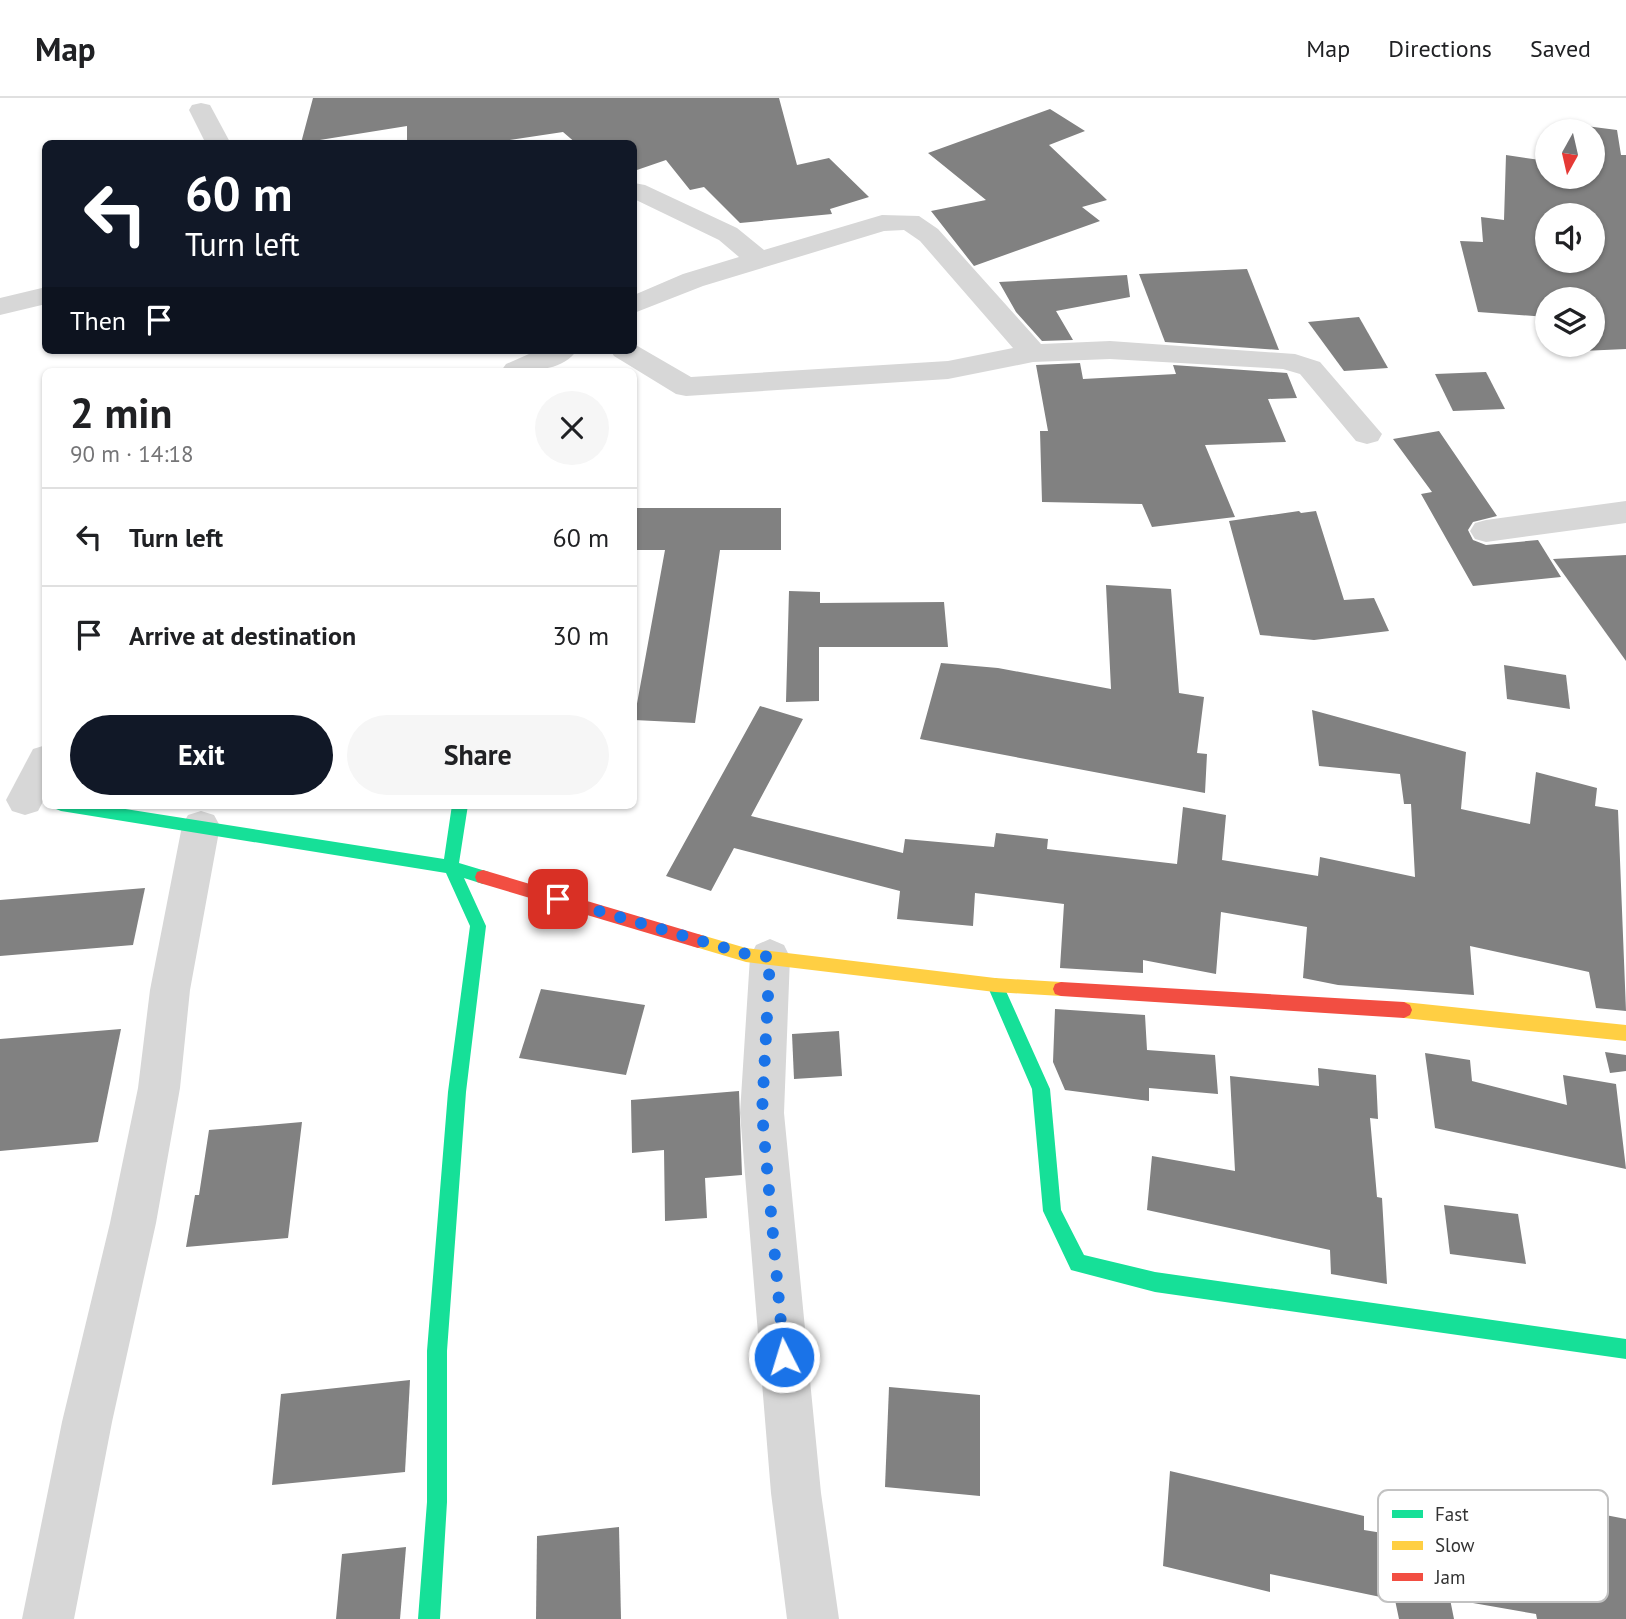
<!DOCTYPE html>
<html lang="en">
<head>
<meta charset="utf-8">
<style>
	:root { --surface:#fff; --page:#f6f6f6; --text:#202124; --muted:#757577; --line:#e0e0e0; --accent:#111827 }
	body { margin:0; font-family:"PT Sans",sans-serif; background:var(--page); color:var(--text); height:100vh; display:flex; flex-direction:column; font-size:26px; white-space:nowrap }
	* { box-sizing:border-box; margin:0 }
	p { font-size:23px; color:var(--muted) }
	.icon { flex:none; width:38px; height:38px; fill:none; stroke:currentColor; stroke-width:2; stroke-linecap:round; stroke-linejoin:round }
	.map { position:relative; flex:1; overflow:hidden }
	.details { position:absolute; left:42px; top:270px; width:595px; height:441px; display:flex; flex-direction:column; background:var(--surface); border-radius:10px; box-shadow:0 2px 5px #0004 }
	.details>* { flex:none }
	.banner { position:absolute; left:42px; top:42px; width:595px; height:214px; border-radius:10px; box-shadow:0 2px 5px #0004; background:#111827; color:#fff; overflow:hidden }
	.needle { width:46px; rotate:188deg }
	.controls { position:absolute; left:1535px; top:21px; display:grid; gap:14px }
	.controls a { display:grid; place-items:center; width:70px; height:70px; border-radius:50%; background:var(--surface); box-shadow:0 2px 5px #0004; font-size:35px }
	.pin { position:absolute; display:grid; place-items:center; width:60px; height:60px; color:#fff; margin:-30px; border-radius:14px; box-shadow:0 4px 10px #0006 }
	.me { position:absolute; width:77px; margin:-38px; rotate:355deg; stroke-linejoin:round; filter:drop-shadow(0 0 5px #0008) }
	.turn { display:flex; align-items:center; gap:24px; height:147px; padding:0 28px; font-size:32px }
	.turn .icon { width:91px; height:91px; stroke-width:2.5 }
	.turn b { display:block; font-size:49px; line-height:60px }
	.then { display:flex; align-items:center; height:66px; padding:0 28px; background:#0003; gap:14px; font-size:26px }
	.round { display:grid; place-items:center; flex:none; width:74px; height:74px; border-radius:37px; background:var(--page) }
	.headline { display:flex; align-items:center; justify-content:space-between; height:119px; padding:0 28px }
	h1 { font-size:42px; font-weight:600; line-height:52px }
	.button { display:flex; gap:14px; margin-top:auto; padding:14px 28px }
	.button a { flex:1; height:80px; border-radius:42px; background:var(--accent); color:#fff; font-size:28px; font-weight:600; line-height:80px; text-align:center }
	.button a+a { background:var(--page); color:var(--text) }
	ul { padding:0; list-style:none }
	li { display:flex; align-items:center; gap:21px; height:98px; padding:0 28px; border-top:2px solid var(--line) }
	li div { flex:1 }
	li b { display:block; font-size:26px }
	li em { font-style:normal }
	header { display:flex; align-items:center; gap:42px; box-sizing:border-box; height:98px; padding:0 35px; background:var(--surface); border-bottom:2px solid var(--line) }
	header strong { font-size:33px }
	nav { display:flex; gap:38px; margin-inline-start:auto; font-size:24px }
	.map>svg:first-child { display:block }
	.building { fill:#818181; fill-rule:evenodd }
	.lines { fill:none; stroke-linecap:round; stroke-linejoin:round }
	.street { fill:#d7d7d7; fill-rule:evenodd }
	.fast { fill:#16e098; fill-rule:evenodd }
	.slow { fill:#ffcf43; fill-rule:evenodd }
	.jam { fill:#f24e42; fill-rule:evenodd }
	.route { stroke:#1a73e8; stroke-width:12; stroke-dasharray:0 21.6 }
	.key { fill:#fff; stroke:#c2c2c2; stroke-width:2 }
	.key-label { font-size:19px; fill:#333 }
</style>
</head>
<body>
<header>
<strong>Map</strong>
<nav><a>Map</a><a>Directions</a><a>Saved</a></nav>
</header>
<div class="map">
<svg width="1626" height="1521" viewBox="0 0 1626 1521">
	<rect width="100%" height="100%" fill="#fff"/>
	<g class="building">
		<path d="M 313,0 L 779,0 L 797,67 L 829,60 L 869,99 L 830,111 L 832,116 L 740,125 L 704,89 L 690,92 L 666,62 L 634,73 L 634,46 L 577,46 L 563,34 L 484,46 L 407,46 L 407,28 L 301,45 Z"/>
		<path d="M 1050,11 L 1085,33 L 1049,47 L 1107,102 L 1082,109 L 1100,123 L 974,168 L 931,113 L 986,102 L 928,55 Z"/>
		<path d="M 1578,27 L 1617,32 L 1621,57 L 1626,57 L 1626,251 L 1582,253 L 1578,247 L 1592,247 L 1592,201 L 1547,201 L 1547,219 L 1478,214 L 1460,143 L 1483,144 L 1481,119 L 1504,122 L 1506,57 L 1547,63 L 1547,79 L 1592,79 L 1592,33 L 1579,33 ZM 1547,117 L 1592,117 L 1592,163 L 1547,163 Z"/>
		<path d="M 1247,171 L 1279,252 L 1165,244 L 1139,176 Z"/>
		<path d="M 1127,177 L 1130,199 L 1056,213 L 1073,242 L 1042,243 L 1016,214 L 999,184 Z"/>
		<path d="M 1359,219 L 1388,270 L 1344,273 L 1308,224 Z"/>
		<path d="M 1080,265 L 1083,281 L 1176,276 L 1173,267 L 1287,275 L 1297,300 L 1268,301 L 1286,344 L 1205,347 L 1235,419 L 1152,429 L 1142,406 L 1042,404 L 1040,333 L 1048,333 L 1036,267 Z"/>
		<path d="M 1486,274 L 1505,311 L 1453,313 L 1435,276 Z"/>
		<path d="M 1439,333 L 1497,418 L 1473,424 L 1468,432 L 1473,442 L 1486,447 L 1538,442 L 1561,479 L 1473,488 L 1421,396 L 1432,394 L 1393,341 Z"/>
		<path d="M 634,410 L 781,410 L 781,452 L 720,452 L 695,625 L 634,622 L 665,452 L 634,452 Z"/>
		<path d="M 1299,413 L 1301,415 L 1316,413 L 1344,502 L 1374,500 L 1389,533 L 1314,542 L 1260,537 L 1229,423 Z"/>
		<path d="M 1626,457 L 1626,563 L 1553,461 Z"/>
		<path d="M 1106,487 L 1171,491 L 1179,595 L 1204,599 L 1197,655 L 1207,656 L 1205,695 L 920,641 L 941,565 L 998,570 L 1111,591 Z"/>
		<path d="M 789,493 L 820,494 L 820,505 L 944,504 L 948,549 L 819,549 L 819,603 L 786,604 Z"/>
		<path d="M 1504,567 L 1566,577 L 1570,611 L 1507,601 Z"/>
		<path d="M 760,608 L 803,621 L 751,718 L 903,755 L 905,741 L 994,749 L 996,735 L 1048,741 L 1047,751 L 1177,766 L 1183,709 L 1226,717 L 1222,762 L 1318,778 L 1320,759 L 1415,779 L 1411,706 L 1404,706 L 1400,676 L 1319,668 L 1312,612 L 1466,654 L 1461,711 L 1530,726 L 1536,674 L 1597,690 L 1595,708 L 1618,712 L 1626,913 L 1596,910 L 1589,874 L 1470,848 L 1474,897 L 1338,887 L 1303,880 L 1307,829 L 1221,814 L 1216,876 L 1143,862 L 1143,875 L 1060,870 L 1064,806 L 975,795 L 973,828 L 897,821 L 900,793 L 734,750 L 711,793 L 666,778 Z"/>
		<path d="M 145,790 L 133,847 L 0,858 L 0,802 Z"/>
		<path d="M 541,891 L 645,907 L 626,977 L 519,960 Z"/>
		<path d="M 1055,911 L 1145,917 L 1147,952 L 1215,957 L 1218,996 L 1149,990 L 1149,1003 L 1065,992 L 1053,964 Z"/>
		<path d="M 121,931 L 98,1044 L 0,1053 L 0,941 Z"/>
		<path d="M 839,933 L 842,978 L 794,981 L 792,936 Z"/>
		<path d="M 1605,954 L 1626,957 L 1626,973 L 1610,975 Z"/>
		<path d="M 1425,955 L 1470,962 L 1472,983 L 1567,1007 L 1563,977 L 1616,986 L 1626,1071 L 1435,1030 Z"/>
		<path d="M 1318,970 L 1376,977 L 1378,1021 L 1370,1020 L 1377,1099 L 1382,1100 L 1387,1186 L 1331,1176 L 1330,1152 L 1147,1112 L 1152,1058 L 1235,1073 L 1230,978 L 1319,988 Z"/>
		<path d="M 739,993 L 742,1077 L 705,1080 L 707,1120 L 665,1123 L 664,1052 L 632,1055 L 631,1002 Z"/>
		<path d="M 302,1024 L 288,1140 L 186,1149 L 195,1097 L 199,1097 L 209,1032 Z"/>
		<path d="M 1444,1107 L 1518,1116 L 1526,1166 L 1450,1156 Z"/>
		<path d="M 410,1282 L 405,1374 L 272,1387 L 281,1296 Z"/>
		<path d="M 889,1289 L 980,1297 L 980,1398 L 885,1389 Z"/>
		<path d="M 1170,1373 L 1364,1418 L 1364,1432 L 1456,1447 L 1454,1432 L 1527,1443 L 1523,1401 L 1626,1421 L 1626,1521 L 1537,1521 L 1536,1516 L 1450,1501 L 1454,1521 L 1399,1521 L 1395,1502 L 1270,1476 L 1270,1494 L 1163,1468 Z"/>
		<path d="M 619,1429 L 621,1521 L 536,1521 L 537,1438 Z"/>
		<path d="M 406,1449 L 400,1521 L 336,1521 L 342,1456 Z"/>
	</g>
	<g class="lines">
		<g class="street">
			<path d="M 201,5 L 210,7 L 231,46 L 206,46 L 189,12 L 192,7 Z"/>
			<path d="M 634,85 L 645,87 L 737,130 L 764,152 L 882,117 L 919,118 L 938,131 L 1041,246 L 1110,243 L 1295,256 L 1320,264 L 1382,336 L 1378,343 L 1367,346 L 1356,343 L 1300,276 L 1283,271 L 1110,261 L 1033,264 L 948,281 L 686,298 L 676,296 L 614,258 L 610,252 L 634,252 L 634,246 L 691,279 L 948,263 L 1013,250 L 920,143 L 904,132 L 884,133 L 703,188 L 634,215 L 634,197 L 683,176 L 739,159 L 719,142 L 634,101 Z"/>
			<path d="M 46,189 L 46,206 L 0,217 L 0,200 Z"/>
			<path d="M 538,252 L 577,252 C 562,275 526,273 501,273 L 506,266 Z"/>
			<path d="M 1626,403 L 1626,425 L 1486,444 L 1475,441 L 1470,433 L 1475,425 L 1486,422 Z"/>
			<path d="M 46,647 L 46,698 L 38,713 L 25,717 L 12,713 L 6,702 L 33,651 Z"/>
			<path d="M 201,713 L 214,717 L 220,728 L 190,892 L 180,990 L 156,1125 L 112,1324 L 74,1521 L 22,1521 L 62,1324 L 110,1125 L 138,990 L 150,892 L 182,728 L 188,717 Z"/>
			<path d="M 770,841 L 784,847 L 790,859 L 784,1015 L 821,1395 L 839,1521 L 787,1521 L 771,1395 L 740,1015 L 750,859 L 756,847 Z"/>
		</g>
		<g class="fast">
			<path d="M 53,707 L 100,707 L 444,761 L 452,707 L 468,707 L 459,765 L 489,774 L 491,779 L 489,784 L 483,786 L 464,780 L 486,828 L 466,994 L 447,1253 L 447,1404 L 440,1521 L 418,1521 L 427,1404 L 427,1253 L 448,994 L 470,828 L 446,775 L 61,713 L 56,711 Z"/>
			<path d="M 995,880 L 1001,882 L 1050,991 L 1061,1112 L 1084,1157 L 1155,1174 L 1626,1241 L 1626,1261 L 1155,1194 L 1071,1172 L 1043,1113 L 1032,991 L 987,887 L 989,882 Z"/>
		</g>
		<g class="slow">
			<path d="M 698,836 L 746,850 L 995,880 L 1061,884 L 1067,886 L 1069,891 L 1067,896 L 1061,898 L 995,894 L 746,864 L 692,848 L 690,843 L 692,838 Z"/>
			<path d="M 1404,904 L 1626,927 L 1626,943 L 1404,920 L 1398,917 L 1396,912 L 1398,907 Z"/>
		</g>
		<g class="jam">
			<path d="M 483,772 L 698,836 L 704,838 L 706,843 L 704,848 L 698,850 L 483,786 L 477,784 L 475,779 L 477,774 Z"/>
			<path d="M 1061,884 L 1404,904 L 1410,907 L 1412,912 L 1410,917 L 1404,920 L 1061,898 L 1055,896 L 1053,891 L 1055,886 Z"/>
		</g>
	</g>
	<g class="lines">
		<path class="route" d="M 558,801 L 746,856 L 770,859 L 762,1015 L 784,1259"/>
	</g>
	<rect x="1378" y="1392" width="230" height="112" rx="10" class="key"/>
	<rect x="1392" y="1412" width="31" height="8" fill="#16e098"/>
	<rect x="1392" y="1443" width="31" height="9" fill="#ffcf43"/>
	<rect x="1392" y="1475" width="31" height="8" fill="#f24e42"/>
	<g class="key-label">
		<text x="1435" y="1423">Fast</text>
		<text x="1435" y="1454">Slow</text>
		<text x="1435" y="1486">Jam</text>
	</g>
</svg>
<div class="controls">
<a><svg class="needle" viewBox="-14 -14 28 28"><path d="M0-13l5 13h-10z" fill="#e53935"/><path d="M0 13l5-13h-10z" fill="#757577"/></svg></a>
<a><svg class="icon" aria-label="sound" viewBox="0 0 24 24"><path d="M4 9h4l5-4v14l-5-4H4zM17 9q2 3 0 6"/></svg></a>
<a><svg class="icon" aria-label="layers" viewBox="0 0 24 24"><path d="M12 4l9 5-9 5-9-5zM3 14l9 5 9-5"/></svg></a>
</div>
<div class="pin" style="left:558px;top:801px;background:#d93025"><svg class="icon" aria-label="arrive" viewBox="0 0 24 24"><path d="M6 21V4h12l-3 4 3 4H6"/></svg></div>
<svg class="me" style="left:784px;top:1259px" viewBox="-20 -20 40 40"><circle r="17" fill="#1a73e8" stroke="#fff" stroke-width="3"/><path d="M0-11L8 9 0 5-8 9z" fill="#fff"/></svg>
<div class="banner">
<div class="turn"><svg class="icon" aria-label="left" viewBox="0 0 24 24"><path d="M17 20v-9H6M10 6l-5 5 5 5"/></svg><div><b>60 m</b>Turn left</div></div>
<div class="then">Then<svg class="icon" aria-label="arrive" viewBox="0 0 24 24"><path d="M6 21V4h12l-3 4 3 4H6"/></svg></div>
</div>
<section class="details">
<div class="headline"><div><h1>2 min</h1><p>90 m · 14:18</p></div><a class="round"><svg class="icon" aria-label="close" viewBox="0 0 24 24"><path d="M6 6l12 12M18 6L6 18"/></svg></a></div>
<ul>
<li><svg class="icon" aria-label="left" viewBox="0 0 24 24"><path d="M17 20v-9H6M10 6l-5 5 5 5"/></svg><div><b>Turn left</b></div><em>60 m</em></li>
<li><svg class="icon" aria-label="arrive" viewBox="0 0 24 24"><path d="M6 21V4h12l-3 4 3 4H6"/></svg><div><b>Arrive at destination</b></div><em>30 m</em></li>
</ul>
<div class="button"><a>Exit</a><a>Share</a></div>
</section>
</div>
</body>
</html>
